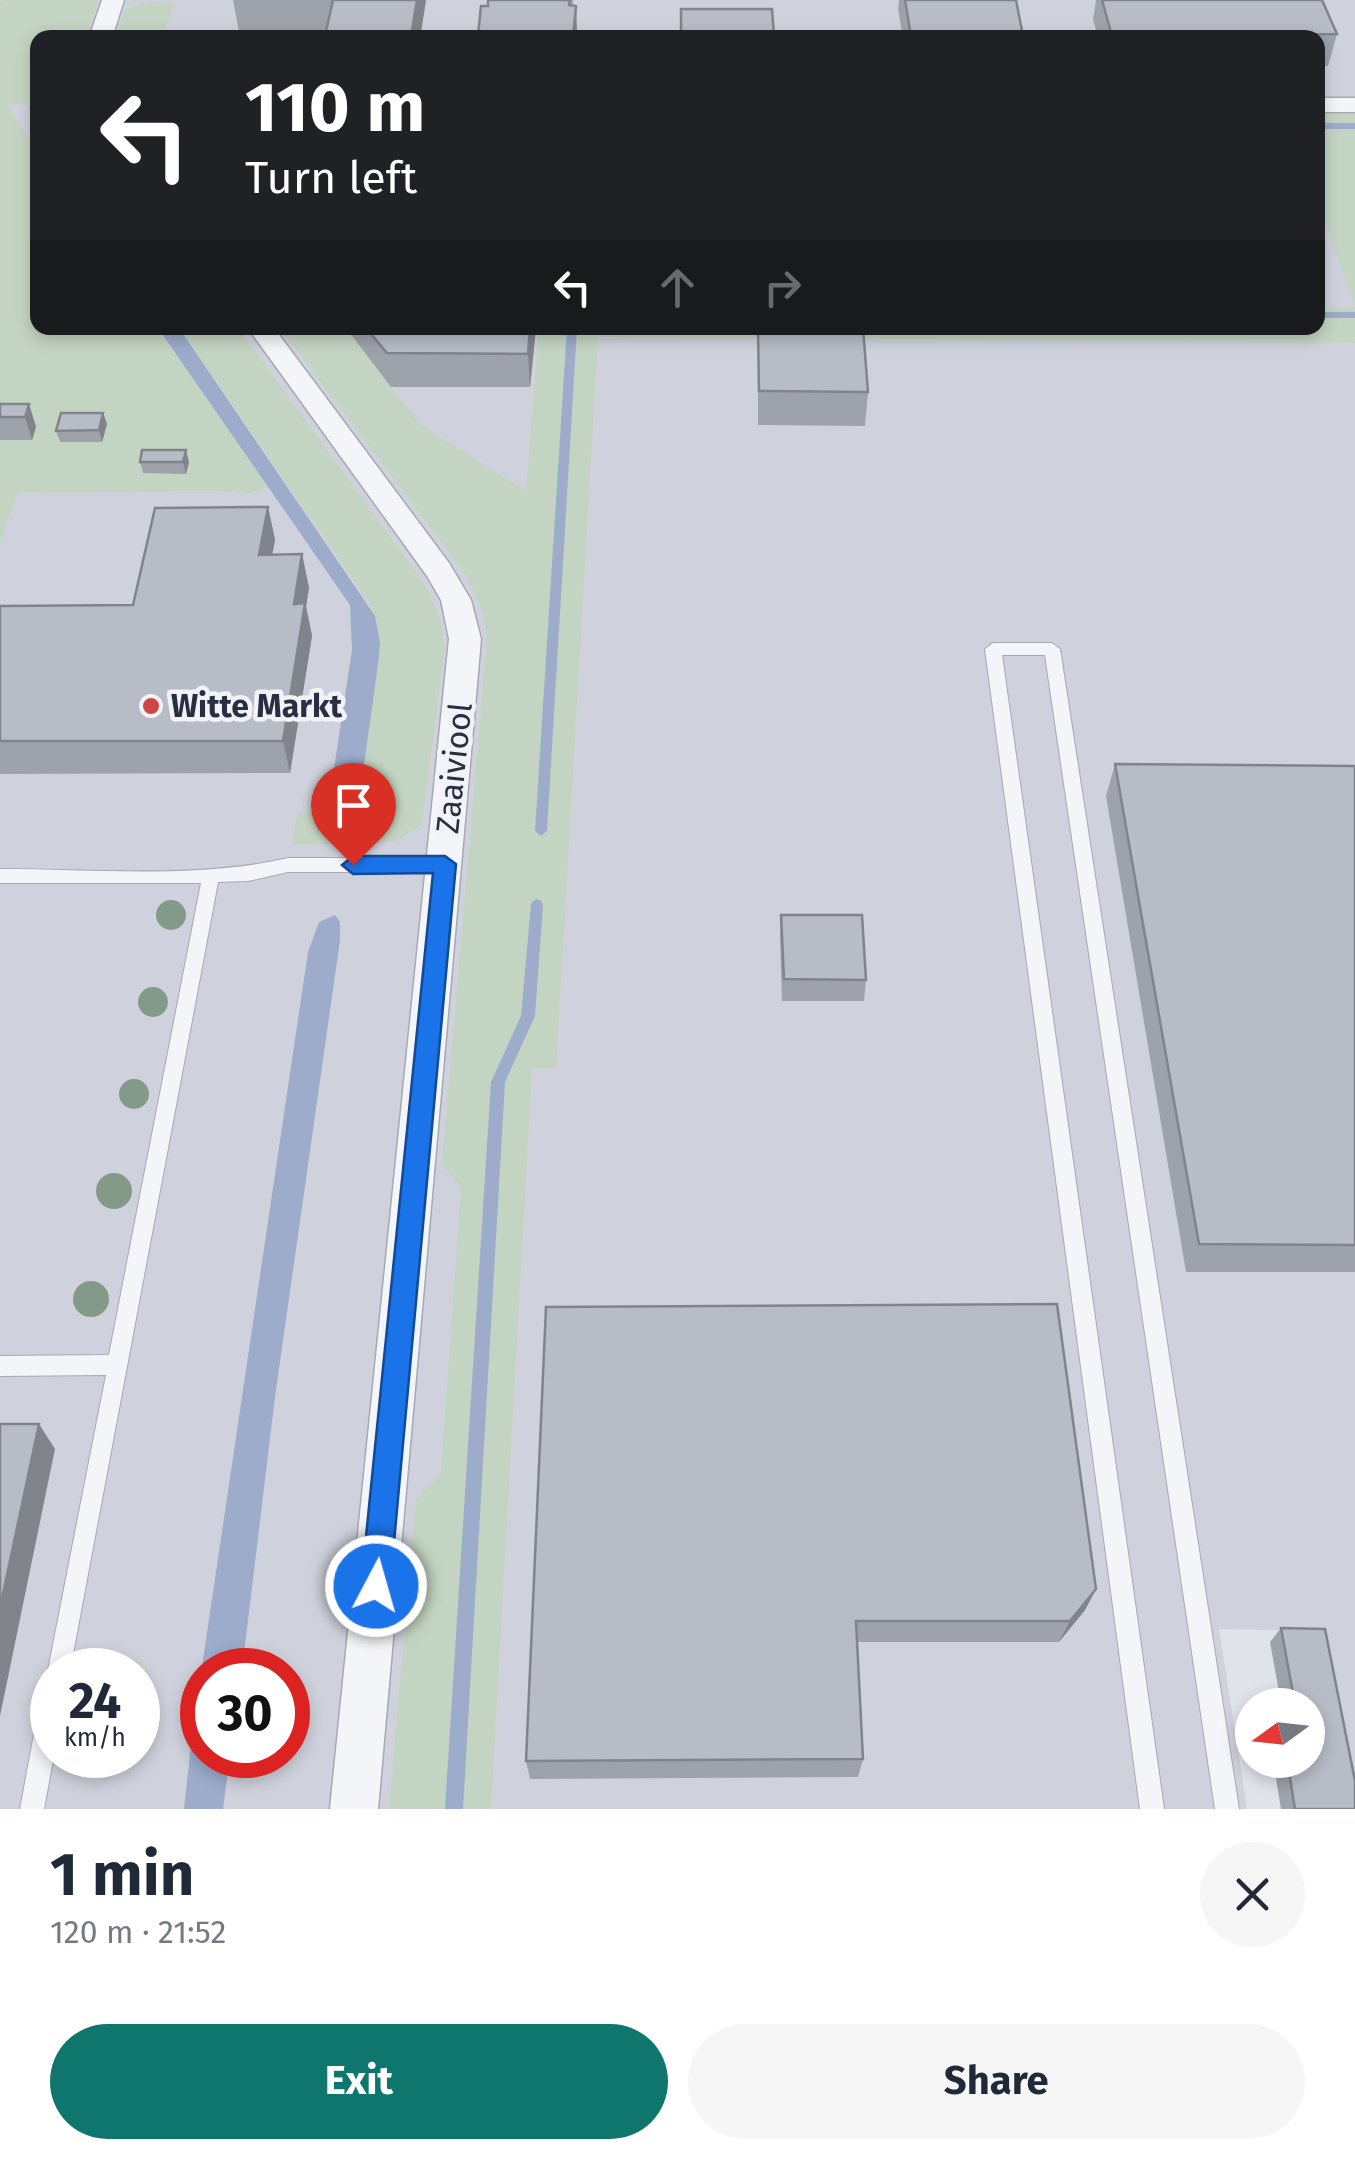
<!DOCTYPE html>
<html lang="en">
<head>
<meta charset="utf-8">
<style>
	:root { --surface:#fff; --page:#f6f6f7; --text:#1f2937; --muted:#747a83; --accent:#0f766e }
	body { margin:0; font-family:"Fira Sans",sans-serif; background:var(--page); color:var(--text); height:100vh; display:flex; flex-direction:column; font-size:38px; white-space:nowrap }
	* { box-sizing:border-box; margin:0 }
	p { font-size:32px; color:var(--muted) }
	.icon { flex:none; width:55px; height:55px; fill:none; stroke:currentColor; stroke-width:2; stroke-linecap:round; stroke-linejoin:round }
	.map { position:relative; height:1809px; overflow:hidden }
	.sheet { display:flex; flex-direction:column; background:var(--surface); flex:1 }
	.sheet>* { flex:none }
	.guide { position:absolute; left:30px; top:30px; width:1295px; height:305px; border-radius:20px; box-shadow:0 5px 15px #0003; background:#202124; color:#fff; overflow:hidden }
	.needle { width:65px; rotate:255deg }
	.fabs { position:absolute; left:1235px; top:1688px; display:grid; gap:20px }
	.fabs a { display:grid; place-items:center; width:90px; height:90px; border-radius:50%; background:var(--surface); box-shadow:0 5px 15px #0003; font-size:50px }
	.speed { position:absolute; left:30px; top:1648px; display:flex; gap:20px; font-size:50px; font-weight:700; text-align:center }
	.speed>* { display:grid; place-content:center; width:130px; height:130px; border-radius:50%; background:var(--surface); box-shadow:0 5px 15px #0003; line-height:1 }
	.speed small { font-size:25px; font-weight:400 }
	.speed .limit { border:15px solid #d22; background:#fff; color:#111 }
	.pin { position:absolute; display:grid; place-items:center; width:85px; height:85px; color:#fff; margin:-102px -42px; border-radius:50% 50% 50% 0; rotate:-45deg; box-shadow:0 0 10px #0007 }
	.pin .icon { rotate:45deg }
	.me { position:absolute; width:110px; margin:-55px; rotate:6deg; stroke-linejoin:round; filter:drop-shadow(0 0 8px #0008) }
	.turn { display:flex; align-items:center; gap:35px; height:210px; padding:0 50px; font-size:45px }
	.turn .icon { width:130px; height:130px; stroke-width:2.5 }
	.turn b { display:block; font-size:70px; line-height:85px }
	.lanes { display:flex; align-items:center; height:95px; padding:0 50px; background:#0003; justify-content:center; gap:50px; direction:ltr }
	.lanes .off { opacity:.35 }
	.round { display:grid; place-items:center; flex:none; width:105px; height:105px; border-radius:52px; background:var(--page) }
	.head { display:flex; align-items:center; justify-content:space-between; height:170px; padding:0 50px }
	h1 { font-size:60px; font-weight:700; line-height:75px }
	.cta { display:flex; gap:20px; margin-top:auto; padding:20px 50px }
	.cta a { flex:1; height:115px; border-radius:60px; background:var(--accent); color:#fff; font-size:40px; font-weight:700; line-height:115px; text-align:center }
	.cta a+a { background:var(--page); color:var(--text) }
	.map>svg:first-child { display:block }
	.built { fill:#cfd2dc; fill-rule:evenodd }
	.green { fill:#c4d4c2 }
	.water { fill:#9cacca }
	.lines { fill:none; stroke-linecap:round; stroke-linejoin:round }
	.stream { fill:#9cacca; fill-rule:evenodd }
	.lane-casing { stroke:#a6a9b4; stroke-width:2 }
	.street-casing { stroke:#a6a9b4; stroke-width:3 }
	.lane { fill:#f4f5f8; fill-rule:evenodd }
	.street { fill:#f4f5f8; fill-rule:evenodd }
	.tree { fill:#849a88 }
	.wall { fill:#9ea2ab }
	.shaded-wall { fill:#81848b }
	.building { fill:#b8bcc7; stroke:#81848b; stroke-width:2.5 }
	.route { fill:#1a73e8; stroke:#114b97; stroke-width:2.5 }
	.poi-dot { fill:#cf4647; stroke:#f1f3f7; stroke-width:4 }
	.labels { text-anchor:middle; stroke-width:9; stroke-linejoin:round; paint-order:stroke }
	.poi-label { font-size:32px; font-weight:bold; fill:#292f42; stroke:#f1f3f7; text-anchor:start }
	.street-label { font-size:32px; fill:#292f42; stroke:#f1f3f7 }
</style>
</head>
<body>
<div class="map">
<svg width="1355" height="1809" viewBox="0 0 1355 1809">
	<rect width="100%" height="100%" fill="#e1e3ea"/>
	<path class="built" d="M 0,0 L 1355,0 L 1355,1809 L 1316,1631 L 1219,1629 L 1247,1809 L 0,1809 L 0,543 L 18,493 L 235,491 L 129,328 L 1318,328 L 1318,38 L 38,38 L 37,190 L 0,169 ZM 52,1670 L 138,1670 L 138,1755 L 52,1755 ZM 202,1670 L 288,1670 L 288,1755 L 202,1755 Z"/>
	<g class="green">
		<path d="M 5,0 L 99,0 L 86,37 L 38,38 L 37,123 L 26,105 L 6,103 L 37,151 L 38,328 L 158,328 L 268,487 L 240,496 L 236,491 L 18,493 L 0,543 L 0,4 Z"/>
		<path d="M 152,2 L 174,3 L 163,37 L 115,37 L 125,9 Z"/>
		<path d="M 1318,112 L 1355,112 L 1355,305 L 1318,204 Z"/>
		<path d="M 1318,307 L 1355,307 L 1355,343 L 598,337 L 556,1068 L 532,1069 L 491,1809 L 389,1809 L 416,1500 L 441,1472 L 461,1188 L 442,1163 L 487,638 L 482,609 L 466,575 L 280,328 L 346,328 L 421,425 L 526,491 L 539,328 L 1318,328 Z"/>
		<path d="M 179,328 L 238,328 L 426,586 L 441,622 L 445,646 L 422,824 L 396,842 L 292,845 L 298,811 L 329,811 L 341,820 L 352,817 L 358,808 L 380,642 L 375,616 L 363,594 Z"/>
	</g>
	<g class="water">
		<path d="M 158,328 L 179,328 L 375,616 L 380,642 L 379,657 L 358,808 L 349,819 L 333,819 L 328,808 L 352,650 L 350,605 Z"/>
		<path d="M 335,915 L 340,922 L 340,940 L 275,1397 L 242,1670 L 202,1670 L 202,1755 L 230,1755 L 223,1809 L 184,1809 L 193,1727 L 308,952 L 319,922 Z"/>
	</g>
	<g class="lines">
		<g class="stream">
			<rect x="1318" y="123" width="37" height="6"/>
			<rect x="1318" y="312" width="37" height="6"/>
			<path d="M 567,328 L 577,328 L 547,831 L 541,836 L 535,831 Z"/>
			<path d="M 537,899 L 541,901 L 543,904 L 535,1016 L 505,1082 L 463,1809 L 445,1809 L 491,1082 L 521,1016 L 531,904 L 533,901 Z"/>
		</g>
		<g class="lane-casing">
			<g id="lane">
				<path d="M 993,643 L 1052,643 L 1060,649 L 1239,1809 L 1215,1809 L 1045,655 L 1002,655 L 1164,1809 L 1140,1809 L 985,649 Z"/>
				<path d="M 288,858 L 445,858 L 454,865 L 445,872 L 288,872 L 248,881 L 218,882 L 70,1670 L 52,1670 L 52,1679 L 48,1670 L 106,1375 L 0,1376 L 0,1356 L 109,1355 L 201,883 L 0,883 L 0,869 C 93,869 198,879 288,858 Z"/>
				<path d="M 52,1690 L 54,1755 L 44,1809 L 20,1809 L 40,1702 L 44,1694 Z"/>
			</g>
		</g>
		<g class="street-casing">
			<g id="street">
				<path d="M 102,0 L 124,0 L 112,38 L 89,38 Z"/>
				<rect x="1318" y="98" width="37" height="14"/>
				<path d="M 248,328 L 274,328 L 449,563 L 471,600 L 481,639 L 378,1809 L 330,1809 L 449,639 L 441,600 L 427,576 Z"/>
			</g>
		</g>
		<use href="#lane" class="lane"/>
		<use href="#street" class="street"/>
	</g>
	<g class="tree">
		<circle cx="171" cy="915" r="15"/>
		<circle cx="153" cy="1002" r="15"/>
		<circle cx="134" cy="1094" r="15"/>
		<circle cx="114" cy="1191" r="18"/>
		<circle cx="91" cy="1299" r="18"/>
	</g>
	<g class="wall">
		<path d="M 233,0 L 426,0 L 420,38 L 325,38 L 326,31 L 239,32 Z"/>
		<path d="M 488,0 L 573,0 L 573,6 L 576,6 L 577,38 L 478,38 L 481,6 L 488,6 Z"/>
		<path d="M 899,0 L 1016,0 L 1023,38 L 903,38 L 898,9 Z"/>
		<path d="M 1096,0 L 1322,0 L 1337,34 L 1328,66 L 1318,66 L 1318,38 L 1098,38 L 1093,19 Z"/>
		<path d="M 681,9 L 772,9 L 774,38 L 681,38 Z"/>
		<path d="M 346,328 L 536,328 L 530,387 L 391,387 Z"/>
		<path d="M 758,328 L 868,392 L 865,426 L 758,425 Z"/>
		<path d="M 0,404 L 29,404 L 36,427 L 32,440 L 0,440 Z"/>
		<path d="M 103,413 L 107,424 L 102,442 L 60,442 L 56,431 Z"/>
		<path d="M 140,462 L 189,462 L 186,474 L 143,473 Z"/>
		<path d="M 268,507 L 275,540 L 272,555 L 302,554 L 309,588 L 306,606 L 312,636 L 290,773 L 0,774 L 0,606 L 133,605 Z"/>
		<path d="M 1115,764 L 1355,766 L 1355,1272 L 1186,1272 L 1106,796 Z"/>
		<path d="M 781,915 L 866,980 L 864,1001 L 782,1001 L 780,936 Z"/>
		<path d="M 546,1307 L 1096,1589 L 1085,1610 L 1059,1642 L 857,1642 L 863,1759 L 858,1777 L 530,1779 L 526,1761 Z"/>
		<path d="M 1281,1628 L 1355,1809 L 1281,1809 L 1273,1760 L 1308,1760 L 1308,1705 L 1275,1705 L 1276,1703 L 1281,1703 L 1270,1642 Z"/>
	</g>
	<g class="shaded-wall">
		<path d="M 417,0 L 426,0 L 420,38 L 411,38 Z"/>
		<path d="M 576,6 L 577,38 L 574,38 L 573,36 Z"/>
		<path d="M 530,328 L 536,328 L 530,387 L 528,354 Z"/>
		<path d="M 29,404 L 36,427 L 32,440 L 25,417 Z"/>
		<path d="M 103,413 L 107,424 L 102,442 L 99,430 Z"/>
		<path d="M 186,450 L 189,462 L 186,474 L 183,462 Z"/>
		<path d="M 268,507 L 275,540 L 266,588 L 259,555 Z"/>
		<path d="M 302,554 L 309,588 L 306,606 L 312,636 L 290,773 L 283,741 L 294,604 Z"/>
		<path d="M 39,1424 L 55,1449 L 0,1716 L 0,1608 Z"/>
		<path d="M 1096,1589 L 1085,1610 L 1059,1642 L 1070,1621 Z"/>
	</g>
	<g class="building">
		<path d="M 333,0 L 417,0 L 411,36 L 325,36 Z"/>
		<path d="M 488,0 L 570,0 L 569,5 L 576,6 L 573,36 L 478,36 L 481,6 L 488,6 Z"/>
		<path d="M 905,0 L 1016,0 L 1023,36 L 911,36 Z"/>
		<path d="M 1102,0 L 1322,0 L 1337,34 L 1112,36 Z"/>
		<path d="M 681,9 L 772,9 L 774,36 L 681,36 Z"/>
		<path d="M 366,328 L 530,328 L 528,354 L 387,353 Z"/>
		<path d="M 758,328 L 863,328 L 868,392 L 759,391 Z"/>
		<path d="M 0,404 L 29,404 L 25,417 L 0,417 Z"/>
		<path d="M 61,413 L 103,413 L 99,430 L 56,431 Z"/>
		<path d="M 142,450 L 186,450 L 183,462 L 140,462 Z"/>
		<path d="M 268,507 L 259,555 L 302,554 L 294,604 L 305,603 L 283,741 L 0,741 L 0,606 L 133,605 L 155,508 Z"/>
		<path d="M 1115,764 L 1355,766 L 1355,1245 L 1199,1244 Z"/>
		<path d="M 781,915 L 862,915 L 866,980 L 784,979 Z"/>
		<path d="M 1057,1304 L 1096,1589 L 1070,1621 L 856,1621 L 863,1759 L 526,1761 L 546,1307 Z"/>
		<path d="M 0,1424 L 39,1424 L 0,1608 Z"/>
		<path d="M 1281,1628 L 1325,1629 L 1355,1781 L 1355,1809 L 1295,1809 L 1287,1760 L 1308,1760 L 1308,1705 L 1277,1705 L 1276,1703 L 1295,1704 Z"/>
	</g>
	<path class="route" d="M 353,856 L 445,856 L 456,864 L 390,1586 L 386,1596 L 376,1600 L 365,1596 L 361,1586 L 433,873 L 353,874 L 342,865 Z"/>
	<circle class="poi-dot" cx="151" cy="706" r="10"/>
	<g class="labels">
		<g class="poi-label">
			<text x="171" y="717">Witte Markt</text>
		</g>
		<g class="street-label">
			<text transform="translate(454 768) rotate(-84)" y="11">Zaaiviool</text>
		</g>
	</g>
</svg>
<div class="fabs">
<a><svg class="needle" viewBox="-14 -14 28 28"><path d="M0-13l5 13h-10z" fill="#e53935"/><path d="M0 13l5-13h-10z" fill="#747a83"/></svg></a>
</div>
<div class="speed"><div>24<small>km/h</small></div><div class="limit">30</div></div>
<div class="pin" style="left:353px;top:865px;background:#d93025"><svg class="icon" aria-label="arrive" viewBox="0 0 24 24"><path d="M6 21V4h12l-3 4 3 4H6"/></svg></div>
<svg class="me" style="left:376px;top:1586px" viewBox="-20 -20 40 40"><circle r="17" fill="#1a73e8" stroke="#fff" stroke-width="3"/><path d="M0-11L8 9 0 5-8 9z" fill="#fff"/></svg>
<div class="guide">
<div class="turn"><svg class="icon" aria-label="left" viewBox="0 0 24 24"><path d="M17 20v-9H6M10 6l-5 5 5 5"/></svg><div><b>110 m</b>Turn left</div></div>
<div class="lanes"><svg class="icon" aria-label="left" viewBox="0 0 24 24"><path d="M17 20v-9H6M10 6l-5 5 5 5"/></svg><svg class="icon off" aria-label="ahead" viewBox="0 0 24 24"><path d="M12 20V5M6 11l6-6 6 6"/></svg><svg class="icon off" aria-label="right" viewBox="0 0 24 24"><path d="M7 20v-9h11M14 6l5 5-5 5"/></svg></div>
</div>
</div>
<section class="sheet">
<div class="head"><div><h1>1 min</h1><p>120 m · 21:52</p></div><a class="round"><svg class="icon" aria-label="close" viewBox="0 0 24 24"><path d="M6 6l12 12M18 6L6 18"/></svg></a></div>
<div class="cta"><a>Exit</a><a>Share</a></div>
</section>
</body>
</html>
